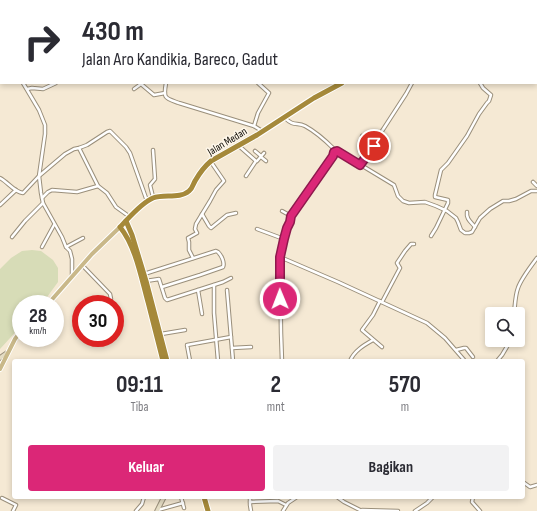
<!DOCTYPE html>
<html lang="id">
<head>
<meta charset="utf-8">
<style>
	:root { --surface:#fff; --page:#f2f2f3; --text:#2b2b33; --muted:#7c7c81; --accent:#db2777 }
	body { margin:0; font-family:"Sofia Sans Condensed",sans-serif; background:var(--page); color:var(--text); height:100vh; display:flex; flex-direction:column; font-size:15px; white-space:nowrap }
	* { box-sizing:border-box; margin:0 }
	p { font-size:13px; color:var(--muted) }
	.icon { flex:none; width:22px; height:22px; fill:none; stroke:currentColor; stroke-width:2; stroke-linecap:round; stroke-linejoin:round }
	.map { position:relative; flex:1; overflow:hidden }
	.panel { position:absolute; left:12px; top:359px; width:513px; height:140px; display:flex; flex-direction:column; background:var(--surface); border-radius:4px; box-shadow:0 2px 6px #0003 }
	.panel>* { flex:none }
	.guide { position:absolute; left:0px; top:0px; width:537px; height:84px; box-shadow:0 2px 6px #0003; background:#fff; color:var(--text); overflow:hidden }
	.tools { position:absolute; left:485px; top:307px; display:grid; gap:8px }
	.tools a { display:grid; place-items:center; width:40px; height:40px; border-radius:4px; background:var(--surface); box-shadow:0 2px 6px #0003; font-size:20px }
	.speed { position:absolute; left:12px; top:295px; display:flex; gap:8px; font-size:20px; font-weight:700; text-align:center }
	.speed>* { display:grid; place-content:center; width:52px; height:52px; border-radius:50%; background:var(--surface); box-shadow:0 2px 6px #0003; line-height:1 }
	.speed small { font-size:10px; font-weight:400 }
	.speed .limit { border:6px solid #d22; background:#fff; color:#111 }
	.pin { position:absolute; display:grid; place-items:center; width:34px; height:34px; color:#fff; margin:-17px; border:2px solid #fff; border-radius:50%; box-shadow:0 1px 4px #0007 }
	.me { position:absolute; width:44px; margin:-22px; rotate:359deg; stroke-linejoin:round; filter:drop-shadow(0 0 3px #0008) }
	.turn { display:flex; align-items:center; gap:14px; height:84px; padding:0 16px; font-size:18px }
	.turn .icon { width:52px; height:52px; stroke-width:2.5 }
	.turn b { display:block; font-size:28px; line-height:34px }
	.eta { display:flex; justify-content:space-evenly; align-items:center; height:68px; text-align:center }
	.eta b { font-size:24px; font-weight:700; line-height:28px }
	.button { display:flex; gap:8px; margin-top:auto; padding:8px 16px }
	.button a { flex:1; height:46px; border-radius:4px; background:var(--accent); color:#fff; font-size:16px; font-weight:700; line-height:46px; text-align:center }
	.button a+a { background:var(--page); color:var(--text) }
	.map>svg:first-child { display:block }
	.green { fill:#d7dcb7 }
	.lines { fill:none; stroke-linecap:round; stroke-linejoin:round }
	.street-casing { stroke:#9a8f7b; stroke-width:4.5 }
	.secondary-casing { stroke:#9a8f7b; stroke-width:5.5 }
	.primary-casing { stroke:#fff; stroke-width:6 }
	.highway-casing { stroke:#fff; stroke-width:7 }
	.street { stroke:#fff; stroke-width:2.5 }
	.secondary { stroke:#e4dcc4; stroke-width:3.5 }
	.primary { stroke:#c9b889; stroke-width:4 }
	.highway { stroke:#a5893a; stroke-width:5 }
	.route-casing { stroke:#8e194d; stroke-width:10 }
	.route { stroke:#db2777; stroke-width:7 }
	.labels { text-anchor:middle; stroke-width:3; stroke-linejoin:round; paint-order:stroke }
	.street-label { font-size:11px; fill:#100c05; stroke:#fef7ea }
</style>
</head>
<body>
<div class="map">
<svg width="537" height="511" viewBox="0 0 537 511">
	<rect width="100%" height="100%" fill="#f5e9d4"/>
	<path class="green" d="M 32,250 L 41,251 L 53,260 L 58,268 L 58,282 L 42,304 L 21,304 L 21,326 L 0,349 L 0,269 L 11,258 L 22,251 Z"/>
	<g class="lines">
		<g class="street-casing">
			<g id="street">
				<path d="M 142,0 L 142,1"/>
				<path d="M 324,0 L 325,1"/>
				<path d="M 419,1 L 420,0"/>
				<path d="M 536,6 L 537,6"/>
				<path d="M 0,33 L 1,35"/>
				<path d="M 536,53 L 537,54"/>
				<path d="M 0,74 L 1,73"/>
				<path d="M 23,83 L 39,110 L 45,125 L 45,134 L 39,176 L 41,193 L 43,203 L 62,237 L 66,247 L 70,251 L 72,259 L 72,276"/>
				<path d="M 166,83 C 163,99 165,98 179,103 L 254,126 L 262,131"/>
				<path d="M 27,89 L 32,88 L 43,89 L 56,83"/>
				<path d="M 134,89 L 141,84 L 154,95 L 165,93"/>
				<path d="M 254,126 L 258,113 L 269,93 L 258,83"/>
				<path d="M 362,136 L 374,146"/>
				<path d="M 239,146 L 256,161 L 246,176"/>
				<path d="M 79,148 L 98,186 L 107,193 L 116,207 L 130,217"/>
				<path d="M 153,150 L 155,179 L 150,185 L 153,197"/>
				<path d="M 255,151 L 261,156"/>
				<path d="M 335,152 L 337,151 L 341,153 L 394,185 L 398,196 L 403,201 L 409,203 L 425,202 L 436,206 L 447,211 L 456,218 L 458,222 L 461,230 L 465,233 L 469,233 L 472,232 L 480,218 L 490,209 L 503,201 L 509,201 L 516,199 L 531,191 L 537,191"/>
				<path d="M 261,157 L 266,161"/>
				<path d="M 257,161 L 264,153"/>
				<path d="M 360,165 L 406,94 L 412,83"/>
				<path d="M 0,178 C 8,182 14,192 23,193 L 39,176 L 65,154 L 74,149 L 79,148 L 87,145 L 107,132 L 110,131 L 126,147 L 130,153 L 147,201"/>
				<path d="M 533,182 L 537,186"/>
				<path d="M 42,198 L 48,192 L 52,190 L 77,192 L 98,186"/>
				<path d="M 0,205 L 16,190"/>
				<path d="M 282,211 L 291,216"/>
				<path d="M 467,212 C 466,219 471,222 475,227"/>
				<path d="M 202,214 L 209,226 L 211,228 L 227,215 L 236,213"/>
				<path d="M 257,229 L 284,239"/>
				<path d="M 431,236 L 436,228 L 448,203 L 448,200 L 435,197 L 435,195 L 441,170 L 448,163 L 467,136 L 479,114 L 487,103 L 489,101 L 491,95 L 483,88 L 480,83"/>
				<path d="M 12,237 L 25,221 L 43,203"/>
				<path d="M 42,247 L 54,225"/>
				<path d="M 66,247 L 83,238"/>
				<path d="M 280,257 L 338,282 L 427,323 L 445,338 L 465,361"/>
				<path d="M 193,258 L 189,250 L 189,242 L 188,238 L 197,233 L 195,229 L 196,224 L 210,201 L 216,190 L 224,181 L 211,162"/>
				<path d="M 82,265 L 110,294 L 111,299 L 107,304"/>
				<path d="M 144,274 L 216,251 L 218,252 C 221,255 225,262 223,267 L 200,275 L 162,287"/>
				<path d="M 146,281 L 159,279 L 165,298 L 167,300 L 223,282 L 231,278"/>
				<path d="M 214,285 L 214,313 L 218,361"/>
				<path d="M 198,290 L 202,314"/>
				<path d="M 227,290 L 233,361"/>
				<path d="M 380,301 L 373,315 L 362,330 L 382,347"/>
				<path d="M 382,302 L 400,268 L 397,263 L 405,251 L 411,244 L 414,244"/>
				<path d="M 514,314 C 515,306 515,296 518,288 C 521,279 531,266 537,258"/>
				<path d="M 161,334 L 185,330"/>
				<path d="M 232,348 L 251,347"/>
				<path d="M 456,350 L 464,348 L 466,348 L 473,357"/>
				<path d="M 190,361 L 187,345 L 231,337"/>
				<path d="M 282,361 L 281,333 L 280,257 L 284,239 L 287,228 L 291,222 L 291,216 L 333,156 L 334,149 C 326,141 316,132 305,126 C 297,122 294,127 285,118"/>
				<path d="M 350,361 C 354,351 364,345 373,340"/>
				<path d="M 497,361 L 502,355 L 511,340"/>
				<path d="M 523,482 L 530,487 L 537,485"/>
				<path d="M 181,497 L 184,508"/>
				<path d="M 250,497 L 250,505 L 251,511"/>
				<path d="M 337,497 L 344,502 L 362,511"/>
				<path d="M 473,497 L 472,502 L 480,511"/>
				<path d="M 2,498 L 16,505 L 13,511"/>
				<path d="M 250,502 L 278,501 L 286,505"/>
				<path d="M 158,510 L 183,503"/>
				<path d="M 362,510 L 398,511"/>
				<path d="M 136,511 L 142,504 L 144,497"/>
				<path d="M 283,511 L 288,503 L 297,497"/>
				<path d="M 415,511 L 427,503 L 433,497"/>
			</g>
		</g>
		<g class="secondary-casing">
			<g id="secondary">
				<path d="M 451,1 L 453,0"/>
				<path d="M 0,358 L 7,353"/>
				<path d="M 157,511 L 164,497"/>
			</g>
		</g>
		<g class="primary-casing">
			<g id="primary">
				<path d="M 48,304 L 92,254 L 120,227"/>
				<path d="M 0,369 L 15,339 L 21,331"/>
			</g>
		</g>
		<g class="highway-casing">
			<g id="highway">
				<path d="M 399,0 L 400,1"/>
				<path d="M 126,221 L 132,235 L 146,281 L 167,361"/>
				<path d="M 163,361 C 158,341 153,321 148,302 C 141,277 136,247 120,227 C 129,218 141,203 153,198 C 164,194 180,199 189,191 C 193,188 193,184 195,181 C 199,174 205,166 211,161 L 257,135 L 314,98 L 342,83"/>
				<path d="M 204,497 L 208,511"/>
			</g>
		</g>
		<use href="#street" class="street"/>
		<use href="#secondary" class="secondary"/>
		<use href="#primary" class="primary"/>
		<use href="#highway" class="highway"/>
	</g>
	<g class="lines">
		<g class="route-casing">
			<path id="route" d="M 280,299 L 280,257 L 284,239 L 287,228 L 290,222 L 291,216 L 333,156 L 334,152 L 337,151 L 360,165 L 374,146"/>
		</g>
		<use href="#route" class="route"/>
	</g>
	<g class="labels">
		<g class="street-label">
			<text transform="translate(227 141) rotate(-31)" y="4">Jalan Medan</text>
		</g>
	</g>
</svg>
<div class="tools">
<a><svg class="icon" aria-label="search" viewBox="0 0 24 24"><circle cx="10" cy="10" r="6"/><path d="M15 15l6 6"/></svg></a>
</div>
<div class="speed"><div>28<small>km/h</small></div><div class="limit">30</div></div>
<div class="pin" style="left:374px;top:146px;background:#d93025"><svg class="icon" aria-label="arrive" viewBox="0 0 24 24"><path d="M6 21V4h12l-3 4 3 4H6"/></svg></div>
<svg class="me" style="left:280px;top:299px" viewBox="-20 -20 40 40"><circle r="17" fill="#db2777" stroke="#fff" stroke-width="3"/><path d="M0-11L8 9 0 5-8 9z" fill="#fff"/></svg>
<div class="guide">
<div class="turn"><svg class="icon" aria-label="right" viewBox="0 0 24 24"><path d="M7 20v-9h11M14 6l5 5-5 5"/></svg><div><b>430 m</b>Jalan Aro Kandikia, Bareco, Gadut</div></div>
</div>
<section class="panel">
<div class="eta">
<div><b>09:11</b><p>Tiba</p></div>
<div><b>2</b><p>mnt</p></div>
<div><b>570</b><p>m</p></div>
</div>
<div class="button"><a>Keluar</a><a>Bagikan</a></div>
</section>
</div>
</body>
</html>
